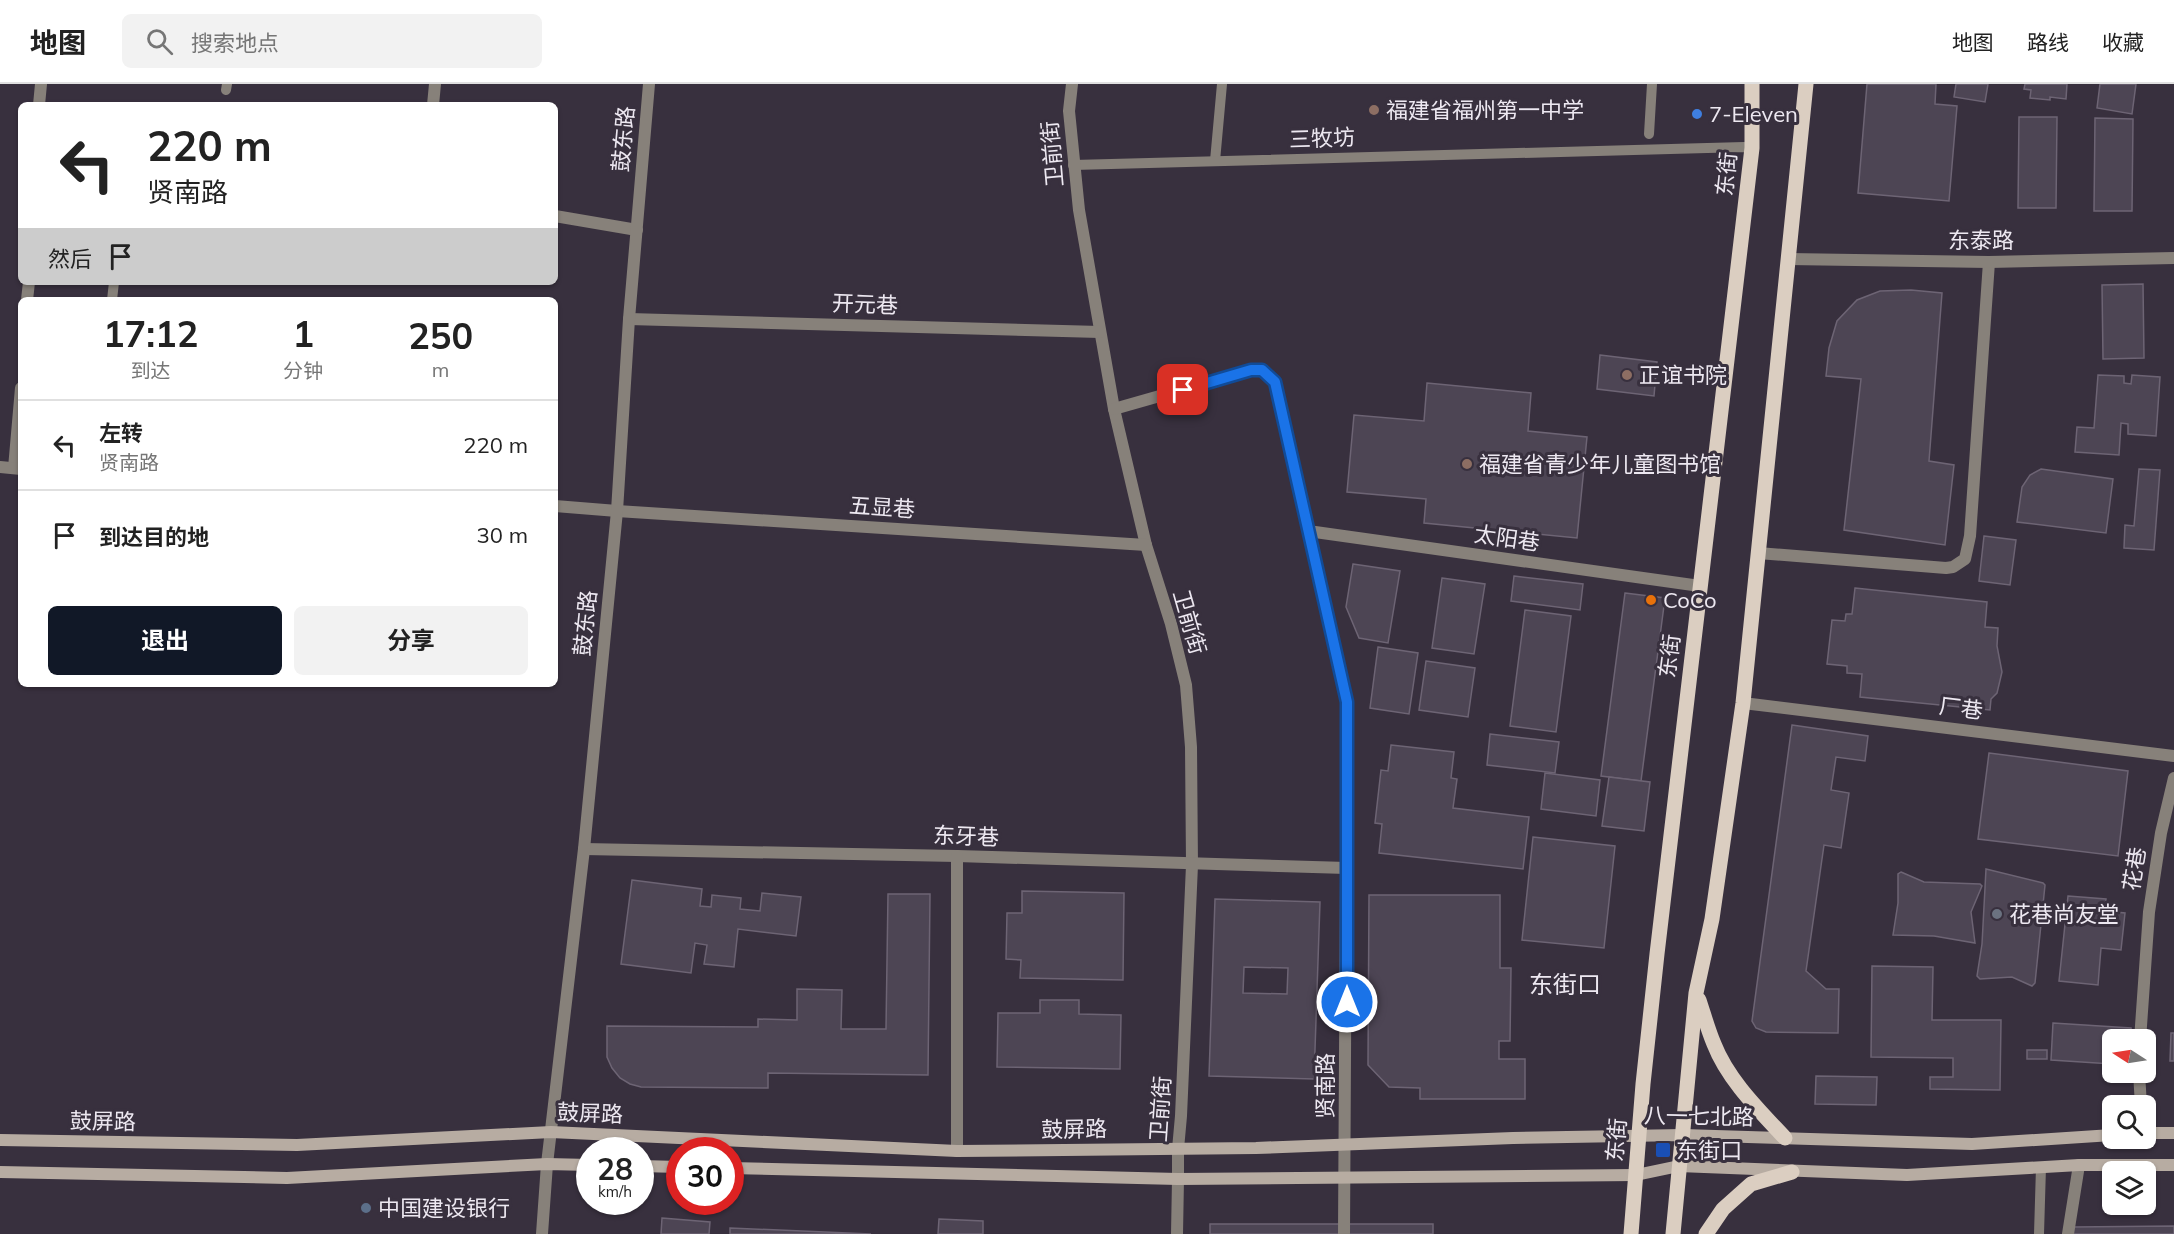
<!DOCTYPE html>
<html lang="zh">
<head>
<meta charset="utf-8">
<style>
	:root { --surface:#fff; --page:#f2f2f2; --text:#222; --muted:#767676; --line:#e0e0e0; --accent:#111827 }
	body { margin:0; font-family:Mulish,"Noto Sans SC",sans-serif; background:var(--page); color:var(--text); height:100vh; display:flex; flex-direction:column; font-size:22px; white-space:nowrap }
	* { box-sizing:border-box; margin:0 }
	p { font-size:20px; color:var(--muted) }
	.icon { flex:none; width:33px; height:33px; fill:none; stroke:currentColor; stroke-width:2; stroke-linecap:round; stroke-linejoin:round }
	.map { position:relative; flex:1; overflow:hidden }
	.drawer { position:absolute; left:18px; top:213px; width:540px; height:390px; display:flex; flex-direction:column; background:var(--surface); border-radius:9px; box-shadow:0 2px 4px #0004 }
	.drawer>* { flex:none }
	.banner { position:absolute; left:18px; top:18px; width:540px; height:183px; border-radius:9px; box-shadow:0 2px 4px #0004; background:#fff; color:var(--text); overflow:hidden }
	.needle { width:39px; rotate:282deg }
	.controls { position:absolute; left:2102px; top:945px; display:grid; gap:12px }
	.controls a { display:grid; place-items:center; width:54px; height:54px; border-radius:9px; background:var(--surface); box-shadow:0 2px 4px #0004; font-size:30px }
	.speed { position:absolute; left:576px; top:1053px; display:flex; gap:12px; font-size:30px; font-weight:700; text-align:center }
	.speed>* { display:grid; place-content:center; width:78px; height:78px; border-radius:50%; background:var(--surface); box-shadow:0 2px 4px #0004; line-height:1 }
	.speed small { font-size:15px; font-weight:400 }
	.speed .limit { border:9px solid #d22; background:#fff; color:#111 }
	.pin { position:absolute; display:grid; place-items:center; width:51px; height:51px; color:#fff; margin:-26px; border-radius:12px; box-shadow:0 3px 9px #0006 }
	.me { position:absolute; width:66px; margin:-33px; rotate:0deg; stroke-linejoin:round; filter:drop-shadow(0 0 4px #0008) }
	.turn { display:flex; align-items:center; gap:21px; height:126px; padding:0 30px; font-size:27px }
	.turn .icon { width:78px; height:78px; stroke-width:2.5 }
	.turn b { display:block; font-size:42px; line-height:51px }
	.then { display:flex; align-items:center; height:57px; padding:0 30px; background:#0003; gap:12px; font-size:22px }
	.eta { display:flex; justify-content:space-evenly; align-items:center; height:102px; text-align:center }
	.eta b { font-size:36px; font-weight:700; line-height:42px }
	.action { display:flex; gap:12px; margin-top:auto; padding:12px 30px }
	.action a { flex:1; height:69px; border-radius:9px; background:var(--accent); color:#fff; font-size:24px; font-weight:700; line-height:69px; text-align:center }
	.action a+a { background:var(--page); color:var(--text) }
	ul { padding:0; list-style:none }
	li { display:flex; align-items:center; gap:18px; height:90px; padding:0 30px; border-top:2px solid var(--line) }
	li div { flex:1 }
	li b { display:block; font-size:22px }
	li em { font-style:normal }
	header { display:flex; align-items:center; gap:36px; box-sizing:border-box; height:84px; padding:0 30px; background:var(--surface); border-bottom:2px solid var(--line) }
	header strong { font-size:28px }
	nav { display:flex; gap:33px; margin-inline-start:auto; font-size:21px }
	.search { width:420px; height:54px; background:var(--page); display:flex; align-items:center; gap:15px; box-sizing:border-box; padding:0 21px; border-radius:9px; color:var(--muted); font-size:22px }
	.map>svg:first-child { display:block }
	.building { fill:#4d4554; stroke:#6d6474; stroke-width:1.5; fill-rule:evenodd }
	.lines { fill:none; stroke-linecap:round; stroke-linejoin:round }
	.service { stroke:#87817a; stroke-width:10 }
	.pedestrian { stroke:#87817a; stroke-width:12 }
	.minor { stroke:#87817a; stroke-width:12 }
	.tertiary { stroke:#87817a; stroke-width:12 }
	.secondary { stroke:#b7aca2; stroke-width:12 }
	.primary { stroke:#dbcec1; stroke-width:15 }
	.route-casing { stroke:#114b97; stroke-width:15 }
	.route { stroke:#1a73e8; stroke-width:10 }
	.education-dot { fill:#8d6e63; stroke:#38303e; stroke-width:2 }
	.shop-dot { fill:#3f7fe0; stroke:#38303e; stroke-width:2 }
	.food-dot { fill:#e8710a; stroke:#38303e; stroke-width:2 }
	.worship-dot { fill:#6b7280; stroke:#38303e; stroke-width:2 }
	.transit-dot { fill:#1a4fb4; stroke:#38303e; stroke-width:2 }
	.service-dot { fill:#5c6f8a; stroke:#38303e; stroke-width:2 }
	.labels { text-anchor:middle; stroke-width:6; stroke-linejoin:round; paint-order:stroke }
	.poi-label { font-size:22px; fill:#ede8f1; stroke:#38303e; text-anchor:start }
	.street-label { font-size:22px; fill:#ede8f1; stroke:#38303e }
	.neighbourhood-label { font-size:24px; fill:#ede8f1; stroke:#38303e }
</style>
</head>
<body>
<header>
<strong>地图</strong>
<div class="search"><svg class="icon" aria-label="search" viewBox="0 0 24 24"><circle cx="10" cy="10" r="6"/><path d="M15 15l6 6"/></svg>搜索地点</div>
<nav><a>地图</a><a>路线</a><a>收藏</a></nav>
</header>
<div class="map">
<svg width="2174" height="1150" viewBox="0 0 2174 1150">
	<rect width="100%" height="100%" fill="#38303e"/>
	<g class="building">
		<path d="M 1867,0 L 1936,0 L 1935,20 L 1957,22 L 1949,117 L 1858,109 Z"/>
		<path d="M 1956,0 L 1988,0 L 1985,18 L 1954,13 Z"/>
		<path d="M 2025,0 L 2067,0 L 2066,15 L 2050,13 L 2050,16 L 2030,14 L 2031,6 L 2024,5 Z"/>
		<path d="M 2100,0 L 2136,0 L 2132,30 L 2097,24 Z"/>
		<path d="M 2019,33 L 2057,33 L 2056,124 L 2018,124 Z"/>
		<path d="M 2095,34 L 2133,35 L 2132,127 L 2094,127 Z"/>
		<path d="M 2143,200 L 2144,274 L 2103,275 L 2102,201 Z"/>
		<path d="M 1911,206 L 1942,209 L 1929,377 L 1954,381 L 1945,461 L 1844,446 L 1861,295 L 1826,292 L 1829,264 L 1837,237 L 1857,216 L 1880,207 Z"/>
		<path d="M 1600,271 L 1657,278 L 1654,312 L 1597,305 Z"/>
		<path d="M 2098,291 L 2124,292 L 2124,299 L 2131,300 L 2132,291 L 2160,293 L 2156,352 L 2128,350 L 2128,340 L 2121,339 L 2119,371 L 2075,368 L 2077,343 L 2094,344 Z"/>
		<path d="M 1427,299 L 1531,309 L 1528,347 L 1587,353 L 1577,454 L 1424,439 L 1426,415 L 1347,408 L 1354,331 L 1424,337 Z"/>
		<path d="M 2041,385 L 2113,395 L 2106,449 L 2017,438 L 2022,403 L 2030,391 Z"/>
		<path d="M 2139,385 L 2160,386 L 2154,466 L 2124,464 L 2125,441 L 2134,442 Z"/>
		<path d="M 1984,452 L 2016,456 L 2010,501 L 1979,497 Z"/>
		<path d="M 1353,480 L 1400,487 L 1388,559 L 1359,554 L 1346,523 Z"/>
		<path d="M 1514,492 L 1583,500 L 1580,526 L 1511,517 Z"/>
		<path d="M 1442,494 L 1485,500 L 1474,570 L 1432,564 Z"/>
		<path d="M 1855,504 L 1987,518 L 1985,543 L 1998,544 L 1997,562 L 2002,588 L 1997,609 L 1991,615 L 1990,626 L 1860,613 L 1862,590 L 1847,589 L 1847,582 L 1827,580 L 1832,536 L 1845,537 L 1846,530 L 1852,530 Z"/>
		<path d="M 1625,509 L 1665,514 L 1641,697 L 1601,692 Z"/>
		<path d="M 1525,526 L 1571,532 L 1556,648 L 1510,642 Z"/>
		<path d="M 1378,563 L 1418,569 L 1409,630 L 1370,624 Z"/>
		<path d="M 1426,577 L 1475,584 L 1468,633 L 1419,626 Z"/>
		<path d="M 1792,641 L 1868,652 L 1865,677 L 1836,673 L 1831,706 L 1849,709 L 1841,764 L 1824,761 L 1806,887 L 1826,905 L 1839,905 L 1838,949 L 1766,948 L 1756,944 L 1752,937 Z"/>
		<path d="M 1490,650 L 1559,658 L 1555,689 L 1487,681 Z"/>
		<path d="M 1391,661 L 1454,668 L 1451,694 L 1457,695 L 1453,724 L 1529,733 L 1523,785 L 1379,769 L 1382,740 L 1375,739 L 1381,686 L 1388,687 Z"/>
		<path d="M 1989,669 L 2128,687 L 2118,772 L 1978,755 Z"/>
		<path d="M 1545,689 L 1600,696 L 1596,732 L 1541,725 Z"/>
		<path d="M 1609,693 L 1650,698 L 1644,747 L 1602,742 Z"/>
		<path d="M 1533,753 L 1615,762 L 1604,864 L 1522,856 Z"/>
		<path d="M 1986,785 L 2043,799 L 2045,801 L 2035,899 L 2032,902 L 2012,893 L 1980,895 L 1977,892 L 1982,860 Z"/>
		<path d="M 1901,788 L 1924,798 L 1980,800 L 1982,802 L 1971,828 L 1975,859 L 1934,852 L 1893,851 L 1898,819 L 1898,790 Z"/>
		<path d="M 632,796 L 702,805 L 700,822 L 711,823 L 712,811 L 741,814 L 740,825 L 760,827 L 762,809 L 801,813 L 796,852 L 738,845 L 734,883 L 704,880 L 707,861 L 695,859 L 691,889 L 621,880 Z"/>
		<path d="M 1022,807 L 1124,809 L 1123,896 L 1020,894 L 1021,876 L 1006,875 L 1007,829 L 1022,829 Z"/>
		<path d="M 888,810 L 930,810 L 928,991 L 768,989 L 768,1004 L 641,1003 L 630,1000 L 620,994 L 612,984 L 607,973 L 607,942 L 758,943 L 758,935 L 797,936 L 797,905 L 842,906 L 841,945 L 886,945 Z"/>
		<path d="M 1369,811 L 1500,811 L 1500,884 L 1511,884 L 1510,957 L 1499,957 L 1499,975 L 1525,975 L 1525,1015 L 1420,1015 L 1420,1004 L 1389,1003 L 1368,981 Z"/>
		<path d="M 2068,812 L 2106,815 L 2105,827 L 2125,829 L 2121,866 L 2101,864 L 2098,901 L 2059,897 Z"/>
		<path d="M 1215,815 L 1320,818 L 1314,995 L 1209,992 ZM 1244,883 L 1288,884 L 1287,910 L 1243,909 Z"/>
		<path d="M 1872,882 L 1933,883 L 1932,936 L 2001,936 L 2000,1006 L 1930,1005 L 1930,993 L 1953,993 L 1953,974 L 1871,973 Z"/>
		<path d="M 1040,916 L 1079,916 L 1079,930 L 1121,931 L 1120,985 L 997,983 L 998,929 L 1040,929 Z"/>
		<path d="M 2053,939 L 2131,944 L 2131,956 L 2112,956 L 2112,980 L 2051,976 Z"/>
		<path d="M 2171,949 L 2174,949 L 2174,977 L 2170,977 Z"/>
		<rect x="2027" y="966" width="20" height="9"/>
		<path d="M 1816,992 L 1877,993 L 1876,1021 L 1815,1020 Z"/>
		<path d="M 662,1134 L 710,1138 L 709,1150 L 661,1150 Z"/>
		<path d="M 939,1135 L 983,1137 L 983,1150 L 938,1150 Z"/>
		<rect x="1210" y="1140" width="223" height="10"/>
		<path d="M 2174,1142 L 2174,1150 L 2073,1150 L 2073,1143 Z"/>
		<path d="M 730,1144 L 871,1150 L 730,1150 Z"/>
	</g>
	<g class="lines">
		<g class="service">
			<path d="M 226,6 L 227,0"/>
			<path d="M 1649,50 L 1652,0"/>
			<path d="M 1215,77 L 1222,0"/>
			<path d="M 1073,81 L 1744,63 L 1752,64"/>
			<path d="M 112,216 L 114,198"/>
			<path d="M 2039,1150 L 2041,1083"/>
		</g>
		<g class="pedestrian">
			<path d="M 1758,469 L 1946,484 L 1953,483 L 1965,475 L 1970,452 L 1989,178"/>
			<path d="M 2068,1150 L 2079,1081"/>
		</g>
		<g class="minor">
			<path d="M 1072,0 L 1069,27 L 1079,126 L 1114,325 L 1146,461 L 1171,540 L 1186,601 L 1191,663 L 1192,781 L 1181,1032 L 1178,1065 L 1178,1095"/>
			<path d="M 39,21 L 41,0"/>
			<path d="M 433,21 L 435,0"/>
			<path d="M 555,132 L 637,146"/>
			<path d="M 27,216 L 29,198"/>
			<path d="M 629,235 L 1100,248"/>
			<path d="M 1114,325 L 1251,286 L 1262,286 L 1275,298 L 1347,618 L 1344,1150"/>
			<path d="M 14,384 L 21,304"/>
			<path d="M 617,427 L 1146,461"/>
			<path d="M 1743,619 L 2174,672"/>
			<path d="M 584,765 L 957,772 L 1347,784"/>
			<path d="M 957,772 L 957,1067"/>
			<path d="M 2140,956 L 2149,828 L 2161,749 L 2174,694"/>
			<path d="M 2139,988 L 2141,1022"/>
		</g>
		<g class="tertiary">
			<path d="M 1788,175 L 1989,178 L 2174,174"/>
			<path d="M 0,383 L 21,385"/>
			<path d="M 555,422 L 617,427"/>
			<path d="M 1308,447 L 1700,502"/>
			<path d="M 542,1150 L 547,1080 L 584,765 L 617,427 L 629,235 L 649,0"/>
			<path d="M 1177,1150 L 1178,1095"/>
		</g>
		<g class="secondary">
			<path d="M 2145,1049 L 2174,1049"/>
			<path d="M 0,1056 L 297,1061 L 551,1048 L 957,1067 L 1256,1064 L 1513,1054 L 1683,1051 L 1972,1060 L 2112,1051"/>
			<path d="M 640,1082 L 680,1083"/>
			<path d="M 730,1084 L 1178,1095 L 1636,1091 L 1679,1082 L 1907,1091 L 2079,1081 L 2174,1081"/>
			<path d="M 0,1088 L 287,1094 L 547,1080 L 590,1081"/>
		</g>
		<g class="primary">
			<path d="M 1699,916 C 1704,931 1708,946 1714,960 C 1728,996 1759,1026 1785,1054"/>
			<path d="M 1631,1150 L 1643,1000 L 1657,870 L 1752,64 L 1752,0"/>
			<path d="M 1673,1150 L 1696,909 L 1712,835 L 1743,619 L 1806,0"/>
			<path d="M 1706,1150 L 1723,1125 L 1751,1100 L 1792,1088"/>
		</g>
	</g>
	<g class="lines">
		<g class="route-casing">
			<path id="route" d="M 1183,306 L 1251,286 L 1262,286 L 1275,298 L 1347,618 L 1347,918"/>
		</g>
		<use href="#route" class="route"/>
	</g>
	<g class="education-dot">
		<circle cx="1374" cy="26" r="6"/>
		<circle cx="1627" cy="291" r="6"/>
		<circle cx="1467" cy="380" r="6"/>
	</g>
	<circle class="shop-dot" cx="1697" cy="30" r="6"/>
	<circle class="food-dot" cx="1651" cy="516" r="6"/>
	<circle class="worship-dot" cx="1997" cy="830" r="6"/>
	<rect class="transit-dot" x="1655" y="1058" width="16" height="16" rx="3"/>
	<circle class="service-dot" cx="366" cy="1124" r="6"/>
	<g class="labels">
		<g class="poi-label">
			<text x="1386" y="34">福建省福州第一中学</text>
			<text x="1709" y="38">7-Eleven</text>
			<text x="1639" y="299">正谊书院</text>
			<text x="1479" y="388">福建省青少年儿童图书馆</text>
			<text x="1663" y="524">CoCo</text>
			<text x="2009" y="838">花巷尚友堂</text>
			<text x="1676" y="1074">东街口</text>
			<text x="378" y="1132">中国建设银行</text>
		</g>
		<g class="street-label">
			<text transform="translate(1322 54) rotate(-2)" y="8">三牧坊</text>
			<text transform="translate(623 55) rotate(-85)" y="8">鼓东路</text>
			<text transform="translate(1052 70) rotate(-95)" y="8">卫前街</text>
			<text transform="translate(1726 90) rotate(-84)" y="8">东街</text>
			<text x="1981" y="164">东泰路</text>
			<text transform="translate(865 220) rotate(2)" y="8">开元巷</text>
			<text transform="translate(882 423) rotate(4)" y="8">五显巷</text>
			<text transform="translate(1507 454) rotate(8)" y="8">太阳巷</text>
			<text transform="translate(1190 538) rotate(74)" y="8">卫前街</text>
			<text transform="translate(585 539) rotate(-84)" y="8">鼓东路</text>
			<text transform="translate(1669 572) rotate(-83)" y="8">东街</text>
			<text transform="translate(1961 624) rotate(7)" y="8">厂巷</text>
			<text transform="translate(966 752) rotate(2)" y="8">东牙巷</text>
			<text transform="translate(2134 785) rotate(-81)" y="8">花巷</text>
			<text transform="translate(1325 1002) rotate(-90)" y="8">贤南路</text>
			<text transform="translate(1160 1025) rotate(-86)" y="8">卫前街</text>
			<text transform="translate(590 1029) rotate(2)" y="8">鼓屏路</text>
			<text transform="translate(1699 1032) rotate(1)" y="8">八一七北路</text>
			<text transform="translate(103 1037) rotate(1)" y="8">鼓屏路</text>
			<text transform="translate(1074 1045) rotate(-1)" y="8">鼓屏路</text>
			<text transform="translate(1616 1056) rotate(-85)" y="8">东街</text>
		</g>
		<g class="neighbourhood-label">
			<text x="1565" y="909">东街口</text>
		</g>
	</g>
</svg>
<div class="controls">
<a><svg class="needle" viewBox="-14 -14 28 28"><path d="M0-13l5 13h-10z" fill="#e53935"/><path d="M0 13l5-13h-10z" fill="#767676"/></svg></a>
<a><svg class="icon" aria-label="search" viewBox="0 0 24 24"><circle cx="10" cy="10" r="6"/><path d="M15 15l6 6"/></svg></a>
<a><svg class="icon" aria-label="layers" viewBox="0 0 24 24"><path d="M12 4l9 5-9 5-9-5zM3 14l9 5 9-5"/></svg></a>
</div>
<div class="speed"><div>28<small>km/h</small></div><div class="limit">30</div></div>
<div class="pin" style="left:1183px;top:306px;background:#d93025"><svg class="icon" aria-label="arrive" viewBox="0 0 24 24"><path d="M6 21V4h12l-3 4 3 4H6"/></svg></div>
<svg class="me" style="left:1347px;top:918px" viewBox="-20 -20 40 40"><circle r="17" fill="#1a73e8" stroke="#fff" stroke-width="3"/><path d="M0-11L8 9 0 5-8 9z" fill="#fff"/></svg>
<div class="banner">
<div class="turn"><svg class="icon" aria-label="left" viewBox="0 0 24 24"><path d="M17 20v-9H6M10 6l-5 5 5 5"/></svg><div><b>220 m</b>贤南路</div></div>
<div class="then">然后<svg class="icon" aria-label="arrive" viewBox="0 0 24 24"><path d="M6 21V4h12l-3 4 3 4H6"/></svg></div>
</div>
<section class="drawer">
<div class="eta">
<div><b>17:12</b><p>到达</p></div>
<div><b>1</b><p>分钟</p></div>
<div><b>250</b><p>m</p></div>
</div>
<ul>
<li><svg class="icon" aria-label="left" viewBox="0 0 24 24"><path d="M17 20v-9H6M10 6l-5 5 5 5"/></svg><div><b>左转</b><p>贤南路</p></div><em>220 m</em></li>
<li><svg class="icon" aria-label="arrive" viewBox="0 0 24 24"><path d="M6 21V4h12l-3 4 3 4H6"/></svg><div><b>到达目的地</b></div><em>30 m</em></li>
</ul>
<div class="action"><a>退出</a><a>分享</a></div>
</section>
</div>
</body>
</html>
